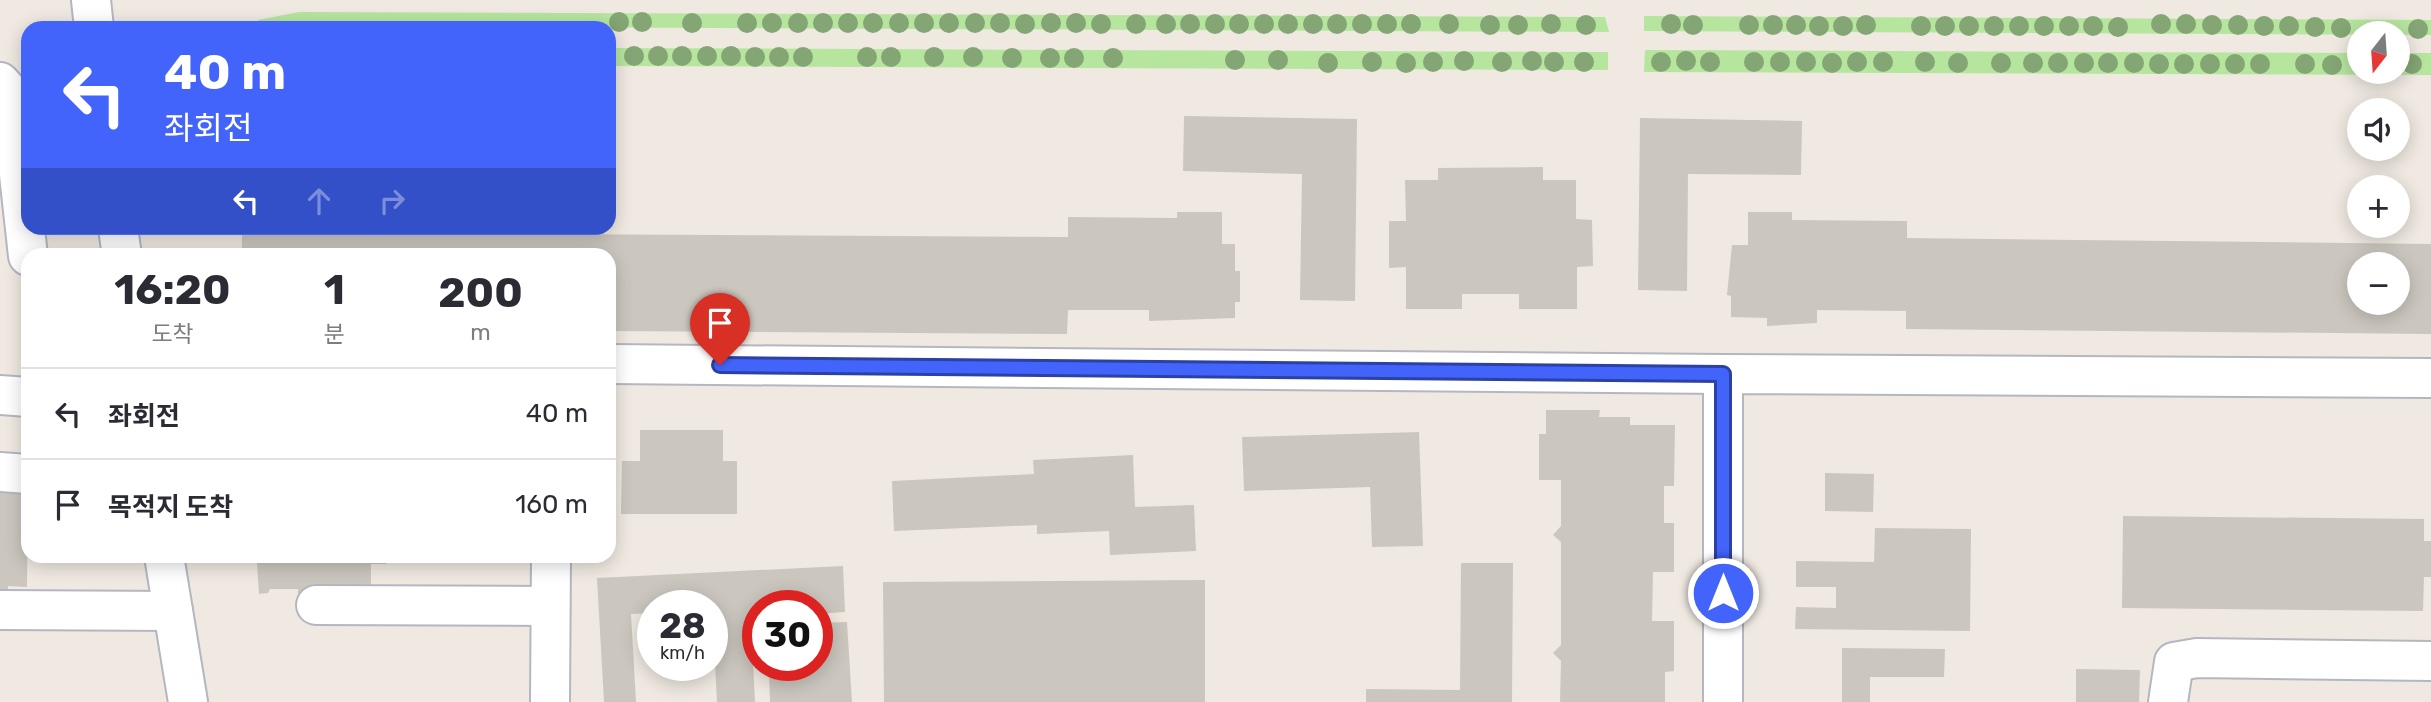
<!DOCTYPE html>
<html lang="ko">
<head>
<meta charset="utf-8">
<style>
	:root { --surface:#fff; --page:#f7f7f7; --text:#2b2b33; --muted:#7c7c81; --line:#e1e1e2 }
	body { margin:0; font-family:Rubik,"Noto Sans KR",sans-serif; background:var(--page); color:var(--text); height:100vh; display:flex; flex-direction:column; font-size:26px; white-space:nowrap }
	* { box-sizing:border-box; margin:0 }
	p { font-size:23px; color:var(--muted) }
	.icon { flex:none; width:38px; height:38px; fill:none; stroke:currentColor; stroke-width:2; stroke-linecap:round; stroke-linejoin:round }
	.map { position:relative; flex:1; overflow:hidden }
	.sheet { position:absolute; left:21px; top:248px; width:595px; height:315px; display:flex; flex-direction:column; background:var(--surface); border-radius:21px; box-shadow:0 4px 18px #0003 }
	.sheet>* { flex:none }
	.top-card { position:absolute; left:21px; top:21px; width:595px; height:214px; border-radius:21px; box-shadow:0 4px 18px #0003; background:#4264fb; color:#fff; overflow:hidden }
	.needle { width:46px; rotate:197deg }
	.fabs { position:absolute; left:2347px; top:21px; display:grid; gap:14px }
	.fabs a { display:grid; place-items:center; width:63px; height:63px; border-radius:50%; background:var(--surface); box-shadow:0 4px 18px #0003; font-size:35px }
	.speed { position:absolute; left:637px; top:590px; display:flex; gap:14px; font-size:35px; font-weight:700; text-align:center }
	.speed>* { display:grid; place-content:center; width:91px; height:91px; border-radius:50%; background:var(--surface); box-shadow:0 4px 18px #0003; line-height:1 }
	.speed small { font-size:18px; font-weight:400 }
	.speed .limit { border:10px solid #d22; background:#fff; color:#111 }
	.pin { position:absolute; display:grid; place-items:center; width:60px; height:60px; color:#fff; margin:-72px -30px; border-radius:50% 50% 50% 0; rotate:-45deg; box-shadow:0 0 7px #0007 }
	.pin .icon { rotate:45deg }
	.me { position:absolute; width:77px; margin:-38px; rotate:0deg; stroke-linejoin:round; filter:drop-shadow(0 0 5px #0008) }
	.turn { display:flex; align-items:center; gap:24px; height:147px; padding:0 28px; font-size:32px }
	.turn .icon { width:91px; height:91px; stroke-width:2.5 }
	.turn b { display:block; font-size:49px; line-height:60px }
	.lanes { display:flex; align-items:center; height:66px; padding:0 28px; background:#0003; justify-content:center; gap:35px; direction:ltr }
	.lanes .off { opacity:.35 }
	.eta { display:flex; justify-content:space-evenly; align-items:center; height:119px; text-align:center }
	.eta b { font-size:42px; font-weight:700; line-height:49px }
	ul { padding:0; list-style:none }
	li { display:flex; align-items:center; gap:21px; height:91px; padding:0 28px; border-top:2px solid var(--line) }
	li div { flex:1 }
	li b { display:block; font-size:26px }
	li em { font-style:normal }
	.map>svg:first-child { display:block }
	.green { fill:#b6e59e }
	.building { fill:#cbc7bf; fill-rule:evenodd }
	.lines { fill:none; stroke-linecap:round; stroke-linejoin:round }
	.minor-casing { stroke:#b4b7c1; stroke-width:42 }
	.minor { stroke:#fff; stroke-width:38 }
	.tree { fill:#84a574 }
	.route-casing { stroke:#2b41a3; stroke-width:18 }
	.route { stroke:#4264fb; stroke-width:12 }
</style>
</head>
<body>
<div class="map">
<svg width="2431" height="702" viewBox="0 0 2431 702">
	<rect width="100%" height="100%" fill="#efe9e1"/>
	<g class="green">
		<path d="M 299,12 L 1599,17 L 1605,17 L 1609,32 L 258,26 L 258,20 Z"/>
		<path d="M 1644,16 L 2431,20 L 2431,35 L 1644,31 Z"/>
		<path d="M 609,48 L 1608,52 L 1608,70 L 609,66 Z"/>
		<path d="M 1645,50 L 2359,53 L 2359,72 L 2398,72 L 2398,53 L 2431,53 L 2431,75 L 1644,72 Z"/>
	</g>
	<g class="building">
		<path d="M 1184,116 L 1357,119 L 1355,301 L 1300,300 L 1302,174 L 1183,171 Z"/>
		<path d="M 1640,118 L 1802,121 L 1801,175 L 1688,174 L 1687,291 L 1638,290 Z"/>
		<path d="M 1543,167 L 1543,180 L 1576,180 L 1576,219 L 1592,220 L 1593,266 L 1577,267 L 1577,309 L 1519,309 L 1519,294 L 1462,294 L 1462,309 L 1406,309 L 1406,267 L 1389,268 L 1389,221 L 1406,221 L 1405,180 L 1438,180 L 1438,168 Z"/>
		<path d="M 1177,212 L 1222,212 L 1222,244 L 1235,244 L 1235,271 L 1240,271 L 1240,302 L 1235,302 L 1235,318 L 1149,321 L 1149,310 L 1068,310 L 1067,334 L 609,331 L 609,256 L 242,256 L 242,228 L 349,228 L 349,231 L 374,231 L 374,228 L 533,228 L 533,234 L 1068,237 L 1068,217 L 1177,218 Z"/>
		<path d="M 1748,212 L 1792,212 L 1792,220 L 1907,221 L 1907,238 L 2431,244 L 2431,334 L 1906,329 L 1906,311 L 1817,310 L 1817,323 L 1767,326 L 1767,318 L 1731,317 L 1731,296 L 1727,295 L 1732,245 L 1748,245 ZM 2359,264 L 2398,264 L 2398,303 L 2359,303 Z"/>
		<path d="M 1546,410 L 1600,410 L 1599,417 L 1630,417 L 1630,425 L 1675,425 L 1674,486 L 1664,486 L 1664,523 L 1674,523 L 1674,572 L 1653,572 L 1652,621 L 1674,621 L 1674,671 L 1665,672 L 1665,702 L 1560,702 L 1561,661 L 1553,653 L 1561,645 L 1561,542 L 1553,535 L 1561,526 L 1561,480 L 1539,480 L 1539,434 L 1546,434 Z"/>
		<path d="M 640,430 L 723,430 L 723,461 L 737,461 L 737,514 L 621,514 L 622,461 L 640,461 Z"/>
		<path d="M 1419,432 L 1423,546 L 1372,547 L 1370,487 L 1244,491 L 1242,437 Z"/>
		<path d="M 1133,455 L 1135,507 L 1194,505 L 1196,551 L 1110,555 L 1109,531 L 1037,534 L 1037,525 L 894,531 L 892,481 L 1034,474 L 1033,460 Z"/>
		<path d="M 1825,473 L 1874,474 L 1873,512 L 1825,511 Z"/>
		<path d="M 0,484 L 15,484 L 15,494 L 28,494 L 27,587 L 8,586 L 8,592 L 0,591 Z"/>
		<path d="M 2123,516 L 2424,519 L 2424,541 L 2431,541 L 2431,577 L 2424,577 L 2423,611 L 2122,608 Z"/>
		<path d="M 1875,528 L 1971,529 L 1970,631 L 1795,629 L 1796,607 L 1836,608 L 1836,587 L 1796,587 L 1796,561 L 1874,562 Z"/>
		<path d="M 249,556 L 386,556 L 386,564 L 371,564 L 371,589 L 325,598 L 298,598 L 298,589 L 270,589 L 268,593 L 259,594 L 257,563 Z"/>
		<path d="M 1461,563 L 1513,563 L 1512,702 L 1366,702 L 1366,689 L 1460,690 Z"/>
		<path d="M 843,566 L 845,612 L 817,614 L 817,606 L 758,606 L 758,617 L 745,618 L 746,627 L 758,626 L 758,661 L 753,661 L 755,702 L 717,702 L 712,606 L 653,606 L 653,613 L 631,614 L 636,702 L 604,702 L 597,578 Z"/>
		<path d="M 1205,580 L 1205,702 L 884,702 L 883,582 Z"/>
		<path d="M 847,622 L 852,702 L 770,702 L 769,672 L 807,670 L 807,665 L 817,665 L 817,623 Z"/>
		<path d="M 1842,648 L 1945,649 L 1944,677 L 1870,677 L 1870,702 L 1842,702 Z"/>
		<path d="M 2076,669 L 2140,670 L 2139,702 L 2076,702 Z"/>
	</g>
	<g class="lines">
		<g class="minor-casing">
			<g id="minor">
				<path d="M 91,0 L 94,28"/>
				<path d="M 0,82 L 10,93 L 28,256"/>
				<path d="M 118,228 L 122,256"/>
				<path d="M 609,364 L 1723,374"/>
				<path d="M 0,395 L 28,397"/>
				<path d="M 0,472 L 28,474"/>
				<path d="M 164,556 L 188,702"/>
				<path d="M 316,605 L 550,606"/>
				<path d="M 0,610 L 173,611"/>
				<path d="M 550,702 L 551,556"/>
				<path d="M 1723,702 L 1723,374 L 2431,378"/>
				<path d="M 2168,702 L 2174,662 L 2197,658 L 2431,661"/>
			</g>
		</g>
		<use href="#minor" class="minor"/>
	</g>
	<g class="tree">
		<circle cx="619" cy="22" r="10"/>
		<circle cx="642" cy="22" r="10"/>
		<circle cx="692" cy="23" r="10"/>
		<circle cx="747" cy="23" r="10"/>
		<circle cx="772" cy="23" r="10"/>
		<circle cx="798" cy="23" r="10"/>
		<circle cx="823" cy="23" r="10"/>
		<circle cx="848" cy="23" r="10"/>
		<circle cx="873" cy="23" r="10"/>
		<circle cx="899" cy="23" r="10"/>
		<circle cx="924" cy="23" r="10"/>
		<circle cx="949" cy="23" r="10"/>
		<circle cx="975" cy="23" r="10"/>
		<circle cx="1000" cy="23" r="10"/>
		<circle cx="1051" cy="23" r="10"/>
		<circle cx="1076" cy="23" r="10"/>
		<circle cx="1025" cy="24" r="10"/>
		<circle cx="1101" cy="24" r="10"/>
		<circle cx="1136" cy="24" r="10"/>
		<circle cx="1166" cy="24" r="10"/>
		<circle cx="1190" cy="24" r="10"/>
		<circle cx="1215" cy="24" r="10"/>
		<circle cx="1239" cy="24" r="10"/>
		<circle cx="1264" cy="24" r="10"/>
		<circle cx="1288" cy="24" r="10"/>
		<circle cx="1313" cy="24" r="10"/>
		<circle cx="1337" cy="24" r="10"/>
		<circle cx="1362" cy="24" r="10"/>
		<circle cx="1387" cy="24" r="10"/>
		<circle cx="1411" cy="24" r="10"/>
		<circle cx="1449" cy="24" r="10"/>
		<circle cx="1551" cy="24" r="10"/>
		<circle cx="1671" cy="24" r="10"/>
		<circle cx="2161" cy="24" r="10"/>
		<circle cx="2186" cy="24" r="10"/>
		<circle cx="1490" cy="25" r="10"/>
		<circle cx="1518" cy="25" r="10"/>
		<circle cx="1586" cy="25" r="10"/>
		<circle cx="1693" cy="25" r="10"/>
		<circle cx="1749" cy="25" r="10"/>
		<circle cx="1773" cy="25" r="10"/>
		<circle cx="1796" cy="25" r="10"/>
		<circle cx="1866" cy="25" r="10"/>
		<circle cx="2212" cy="25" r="10"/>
		<circle cx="2238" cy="25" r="10"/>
		<circle cx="1819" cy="26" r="10"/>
		<circle cx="1843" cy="26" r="10"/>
		<circle cx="1921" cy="26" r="10"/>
		<circle cx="1945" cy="26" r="10"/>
		<circle cx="1969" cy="26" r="10"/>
		<circle cx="1994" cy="26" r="10"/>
		<circle cx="2019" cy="26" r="10"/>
		<circle cx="2044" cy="26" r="10"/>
		<circle cx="2069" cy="26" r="10"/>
		<circle cx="2093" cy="26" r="10"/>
		<circle cx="2264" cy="26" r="10"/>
		<circle cx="2289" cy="26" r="10"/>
		<circle cx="2118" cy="27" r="10"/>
		<circle cx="2315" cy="27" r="10"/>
		<circle cx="2341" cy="28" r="10"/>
		<circle cx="2418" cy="29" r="10"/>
		<circle cx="634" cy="56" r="10"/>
		<circle cx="658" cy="56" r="10"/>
		<circle cx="682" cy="56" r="10"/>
		<circle cx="707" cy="56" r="10"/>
		<circle cx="731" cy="56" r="10"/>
		<circle cx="755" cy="57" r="10"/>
		<circle cx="779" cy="57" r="10"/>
		<circle cx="803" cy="57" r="10"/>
		<circle cx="867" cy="57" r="10"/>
		<circle cx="891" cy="57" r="10"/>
		<circle cx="934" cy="57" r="10"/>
		<circle cx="973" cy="57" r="10"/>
		<circle cx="1012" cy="58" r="10"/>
		<circle cx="1050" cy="58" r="10"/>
		<circle cx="1074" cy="58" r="10"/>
		<circle cx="1113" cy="58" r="10"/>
		<circle cx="1235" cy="60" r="10"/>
		<circle cx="1278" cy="60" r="10"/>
		<circle cx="1464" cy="61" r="10"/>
		<circle cx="1532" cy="61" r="10"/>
		<circle cx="1686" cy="61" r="10"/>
		<circle cx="1372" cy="62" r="10"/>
		<circle cx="1433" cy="62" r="10"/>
		<circle cx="1502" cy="62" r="10"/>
		<circle cx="1554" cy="62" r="10"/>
		<circle cx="1584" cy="62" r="10"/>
		<circle cx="1661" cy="62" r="10"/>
		<circle cx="1710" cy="62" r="10"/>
		<circle cx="1754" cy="62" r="10"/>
		<circle cx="1780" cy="62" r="10"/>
		<circle cx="1806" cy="62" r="10"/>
		<circle cx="1857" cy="62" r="10"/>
		<circle cx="1883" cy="62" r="10"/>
		<circle cx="1925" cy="62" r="10"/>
		<circle cx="1328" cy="63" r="10"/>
		<circle cx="1406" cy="63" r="10"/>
		<circle cx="1832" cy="63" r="10"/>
		<circle cx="1958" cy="63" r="10"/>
		<circle cx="2001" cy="63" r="10"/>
		<circle cx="2033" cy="63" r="10"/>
		<circle cx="2058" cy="63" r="10"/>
		<circle cx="2084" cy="63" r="10"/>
		<circle cx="2108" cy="63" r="10"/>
		<circle cx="2134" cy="63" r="10"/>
		<circle cx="2159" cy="64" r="10"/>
		<circle cx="2184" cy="64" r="10"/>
		<circle cx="2210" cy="64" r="10"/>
		<circle cx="2235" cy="64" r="10"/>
		<circle cx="2260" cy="64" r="10"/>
		<circle cx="2305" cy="64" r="10"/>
		<circle cx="2412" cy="64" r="10"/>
		<circle cx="2332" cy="65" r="10"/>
	</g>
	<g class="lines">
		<g class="route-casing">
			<path id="route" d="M 720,365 L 1723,374 L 1723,593"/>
		</g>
		<use href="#route" class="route"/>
	</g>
</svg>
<div class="fabs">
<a><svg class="needle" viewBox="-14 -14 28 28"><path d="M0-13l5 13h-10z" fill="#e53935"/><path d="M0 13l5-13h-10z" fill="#7c7c81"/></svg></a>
<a><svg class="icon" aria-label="sound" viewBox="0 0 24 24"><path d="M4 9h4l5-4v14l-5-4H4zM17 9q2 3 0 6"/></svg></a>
<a>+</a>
<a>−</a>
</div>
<div class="speed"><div>28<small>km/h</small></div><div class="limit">30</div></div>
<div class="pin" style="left:720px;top:365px;background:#d93025"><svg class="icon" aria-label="arrive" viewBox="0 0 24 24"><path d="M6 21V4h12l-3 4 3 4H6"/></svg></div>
<svg class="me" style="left:1723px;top:593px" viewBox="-20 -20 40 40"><circle r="17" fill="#4264fb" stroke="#fff" stroke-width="3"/><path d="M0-11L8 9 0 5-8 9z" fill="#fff"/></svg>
<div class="top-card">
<div class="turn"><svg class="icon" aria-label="left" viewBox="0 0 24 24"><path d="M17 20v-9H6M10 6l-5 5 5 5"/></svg><div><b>40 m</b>좌회전</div></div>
<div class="lanes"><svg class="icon" aria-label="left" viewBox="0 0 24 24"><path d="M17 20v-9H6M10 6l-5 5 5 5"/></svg><svg class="icon off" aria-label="ahead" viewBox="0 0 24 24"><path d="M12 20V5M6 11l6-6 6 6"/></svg><svg class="icon off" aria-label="right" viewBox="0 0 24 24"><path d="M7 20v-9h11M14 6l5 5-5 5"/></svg></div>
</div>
<section class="sheet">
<div class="eta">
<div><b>16:20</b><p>도착</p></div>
<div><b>1</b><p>분</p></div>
<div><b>200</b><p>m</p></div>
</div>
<ul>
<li><svg class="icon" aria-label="left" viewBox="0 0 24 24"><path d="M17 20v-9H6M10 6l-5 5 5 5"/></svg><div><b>좌회전</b></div><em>40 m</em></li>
<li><svg class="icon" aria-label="arrive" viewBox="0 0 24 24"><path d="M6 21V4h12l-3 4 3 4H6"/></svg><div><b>목적지 도착</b></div><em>160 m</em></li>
</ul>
</section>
</div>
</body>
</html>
